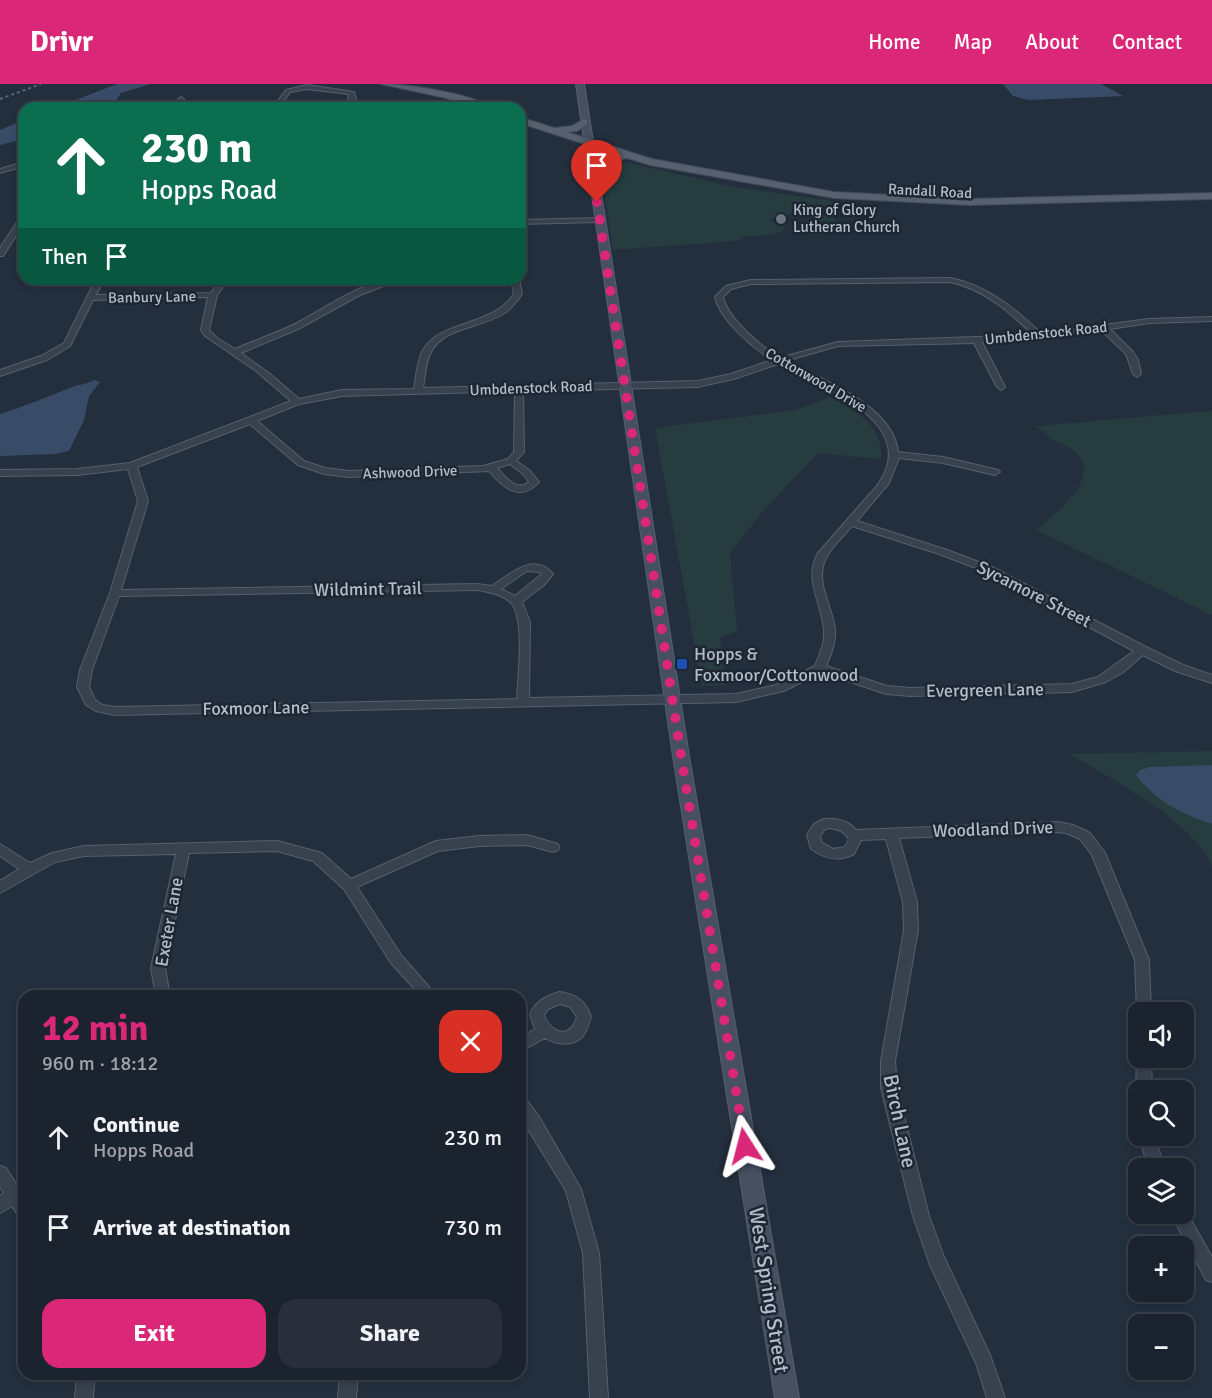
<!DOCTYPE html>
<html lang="en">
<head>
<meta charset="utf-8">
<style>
	:root { --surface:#1b232e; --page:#282f3a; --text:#f1f3f6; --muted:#a0a4aa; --line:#39404a; --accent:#db2777 }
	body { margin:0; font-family:Signika,sans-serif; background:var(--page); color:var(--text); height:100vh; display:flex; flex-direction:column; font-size:22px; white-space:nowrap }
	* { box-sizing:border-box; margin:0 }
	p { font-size:20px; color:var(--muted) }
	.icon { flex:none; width:33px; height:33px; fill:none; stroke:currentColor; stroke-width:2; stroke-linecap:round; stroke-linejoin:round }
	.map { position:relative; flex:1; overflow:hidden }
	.panel { position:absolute; left:18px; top:906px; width:508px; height:390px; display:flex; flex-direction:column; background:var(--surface); border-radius:18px; box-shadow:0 3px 9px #0003,0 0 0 2px var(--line) }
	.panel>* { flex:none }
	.hud { position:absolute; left:18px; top:18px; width:508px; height:183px; border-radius:18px; box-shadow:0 3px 9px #0003,0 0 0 2px var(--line); background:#0b6e4f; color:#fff; overflow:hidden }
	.tools { position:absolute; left:1128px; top:918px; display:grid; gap:12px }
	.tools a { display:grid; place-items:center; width:66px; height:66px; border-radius:12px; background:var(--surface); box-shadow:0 3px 9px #0003,0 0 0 2px var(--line); font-size:30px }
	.pin { position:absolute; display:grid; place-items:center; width:51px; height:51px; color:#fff; margin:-62px -26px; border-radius:50% 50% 50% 0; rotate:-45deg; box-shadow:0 0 6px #0007 }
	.pin .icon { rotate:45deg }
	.me { position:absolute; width:66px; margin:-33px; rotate:351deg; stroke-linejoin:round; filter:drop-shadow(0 0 4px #0008) }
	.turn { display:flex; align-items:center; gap:21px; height:126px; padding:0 24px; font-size:27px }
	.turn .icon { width:78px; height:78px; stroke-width:2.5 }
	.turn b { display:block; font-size:42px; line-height:51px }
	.then { display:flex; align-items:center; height:57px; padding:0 24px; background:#0003; gap:12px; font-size:22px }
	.round { display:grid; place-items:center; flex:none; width:63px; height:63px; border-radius:18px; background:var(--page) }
	.overview { display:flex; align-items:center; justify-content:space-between; height:102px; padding:0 24px }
	h1 { font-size:36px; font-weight:700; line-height:45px; color:var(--accent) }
	.cta { display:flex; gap:12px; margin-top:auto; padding:12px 24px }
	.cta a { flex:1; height:69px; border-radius:18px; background:var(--accent); color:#fff; font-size:24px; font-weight:700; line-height:69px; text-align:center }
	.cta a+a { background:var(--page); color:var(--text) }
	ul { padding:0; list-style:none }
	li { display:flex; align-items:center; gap:18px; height:90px; padding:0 24px }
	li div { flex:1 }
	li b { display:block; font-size:22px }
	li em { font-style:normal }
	header { display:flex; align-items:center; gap:36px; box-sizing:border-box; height:84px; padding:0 30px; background:var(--accent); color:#fff }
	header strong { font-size:28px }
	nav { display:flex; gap:33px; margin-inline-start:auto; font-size:21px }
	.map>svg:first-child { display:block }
	.green { fill:#263c3f }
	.water { fill:#394c67 }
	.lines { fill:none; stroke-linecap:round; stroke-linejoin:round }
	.street-casing { stroke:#565f6c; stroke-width:2 }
	.secondary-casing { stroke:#565f6c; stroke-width:2 }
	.primary-casing { stroke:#414a57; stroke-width:2 }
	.street { fill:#38414e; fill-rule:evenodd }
	.secondary { fill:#465061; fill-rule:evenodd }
	.primary { fill:#56606e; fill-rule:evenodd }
	.rail { stroke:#5a6575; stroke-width:2; stroke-dasharray:3 3; stroke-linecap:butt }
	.route { stroke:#db2777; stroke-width:10; stroke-dasharray:0 18 }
	.worship-dot { fill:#6b7280; stroke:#1d2633; stroke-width:2 }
	.transit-dot { fill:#1a4fb4; stroke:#1d2633; stroke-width:2 }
	.labels { text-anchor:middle; stroke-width:5; stroke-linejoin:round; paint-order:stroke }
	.far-street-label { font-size:15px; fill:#b4bcc9; stroke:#1d2633 }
	.far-poi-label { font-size:15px; fill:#b4bcc9; stroke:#1d2633; text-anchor:start }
	.street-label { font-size:18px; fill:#b4bcc9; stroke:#1d2633 }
	.poi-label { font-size:18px; fill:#b4bcc9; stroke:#1d2633; text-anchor:start }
	.near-street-label { font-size:21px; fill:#b4bcc9; stroke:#1d2633 }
</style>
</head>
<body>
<header>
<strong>Drivr</strong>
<nav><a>Home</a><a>Map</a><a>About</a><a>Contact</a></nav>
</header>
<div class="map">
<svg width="1212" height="1314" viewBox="0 0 1212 1314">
	<rect width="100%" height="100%" fill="#242f3e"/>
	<g class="green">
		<path d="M 612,75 L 734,103 L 840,118 L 839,126 L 833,130 L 838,140 L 852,150 L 808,151 L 792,146 L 817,134 L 797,127 L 788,131 L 782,129 L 769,136 L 783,142 L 785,146 L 771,151 L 748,152 L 737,157 L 613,166 L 601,86 L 604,83 L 618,82 L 602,79 Z"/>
		<path d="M 830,313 C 855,326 884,342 881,375 L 818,369 L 765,425 L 730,469 L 737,547 L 720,554 L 725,601 L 702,602 L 655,344 L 795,326 Z"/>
		<path d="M 1212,327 L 1212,531 L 1036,446 C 1053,431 1100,398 1078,371 C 1071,363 1063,361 1054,356 C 1048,352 1042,346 1035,342 Z"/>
		<path d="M 1212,667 L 1212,782 C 1189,734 1115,697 1070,670 Z"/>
	</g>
	<g class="water">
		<path d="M 117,0 L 151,0 L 121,9 L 111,24 L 55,24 Z"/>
		<path d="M 1003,0 L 1101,0 L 1123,12 L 1028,16 L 1013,12 Z"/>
		<path d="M 24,36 L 24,55 L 0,61 L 0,46 Z"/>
		<path d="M 94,296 L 100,298 L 89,312 L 84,336 L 69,367 L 55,370 L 0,372 L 0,330 C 25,322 48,313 72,303 C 80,300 86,301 94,296 Z"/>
		<path d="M 1212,681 L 1212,740 C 1181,730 1156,717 1136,691 L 1140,686 L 1149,683 Z"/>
	</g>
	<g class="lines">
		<g class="street-casing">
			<g id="street">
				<path d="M 307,1 L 354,8 L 356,15 L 353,24 L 347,24 L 349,10 L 307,5 L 290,8 L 282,19 L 277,18 L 286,6 Z"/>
				<path d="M 181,13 L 184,15 L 184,24 L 178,24 L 178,15 Z"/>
				<path d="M 24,78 L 24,82 L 0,89 L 0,85 Z"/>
				<path d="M 21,132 L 24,132 L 24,139 L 3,172 L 0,172 L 0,164 Z"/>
				<path d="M 602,134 L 602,138 L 599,138 L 520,140 L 520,136 Z"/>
				<path d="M 951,194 C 988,202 1014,224 1041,249 L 1149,235 L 1212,233 L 1212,237 L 1149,239 L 1110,245 L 1133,268 L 1138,276 L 1141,290 L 1137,293 L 1133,290 L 1126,270 L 1101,246 L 1040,255 L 982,258 L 1005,303 L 1001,306 L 997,303 L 974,259 L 838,262 L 785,277 C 823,296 893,321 898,368 L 943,373 L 998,386 L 1000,388 L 995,391 L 943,379 L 899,374 L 889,399 L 857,437 L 947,466 L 992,483 L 1146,563 L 1183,581 L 1212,591 L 1212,599 L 1175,587 L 1143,571 L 1122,589 L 1106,598 L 1072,608 L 911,612 L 886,610 L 821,588 L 784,607 L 736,618 L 115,631 L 96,627 L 86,621 L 77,603 L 80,586 L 110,509 L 138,417 L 128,385 L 77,391 L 0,392 L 0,386 L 77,385 L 130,379 L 291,317 L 256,287 L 205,252 L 201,246 L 208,213 L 93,216 L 70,262 L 47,276 L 0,292 L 0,286 L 41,272 L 64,259 L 96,195 L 104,195 L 96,211 L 211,209 L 221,195 L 229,195 L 217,211 L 209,246 L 217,254 L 235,265 C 254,257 273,250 291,242 C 326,225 361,195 402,195 L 360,211 L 298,245 L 241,269 L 270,290 L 299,315 L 342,306 L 414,305 C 416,293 417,279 422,268 C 439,235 491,244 514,210 L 511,195 L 519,195 L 522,210 C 516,218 512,225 503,230 C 481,244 444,243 431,268 C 425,279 425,293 423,304 L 698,297 L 731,290 L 772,276 C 753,264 720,236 715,213 L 726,202 L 751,196 ZM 951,198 C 984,206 1009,227 1033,251 L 838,258 L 779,274 C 761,262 728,235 723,213 L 731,205 L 751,200 ZM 778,280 C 819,301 921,337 879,399 C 874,406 867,413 861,420 C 847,436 833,452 818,469 C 803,496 822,518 824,546 C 825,559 820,570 815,582 L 776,601 L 736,610 L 529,614 L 530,538 L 522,518 L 544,501 L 553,490 C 535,467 510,490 492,502 L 477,500 L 121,506 L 148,417 L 137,383 L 250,340 L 298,381 L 324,390 L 349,393 L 489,387 C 503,403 519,419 539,398 L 529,386 L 516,377 L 524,368 L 523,307 L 698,303 L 737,294 ZM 515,307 L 514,368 L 508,375 L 483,382 L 349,387 L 325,384 L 304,377 L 257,337 L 299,320 L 342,312 ZM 510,380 L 523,390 L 529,398 C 516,408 506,394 497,384 ZM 852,442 L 939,470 L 984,487 L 1134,567 L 1098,593 L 1072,600 L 911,604 L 887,602 L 826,582 C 831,570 836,559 835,546 C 833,522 814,499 826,474 C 831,463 844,452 852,442 ZM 527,487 L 540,488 L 542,490 L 515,512 L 501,505 ZM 477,506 C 488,508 505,511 512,520 C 525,537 518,592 517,615 L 115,623 L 103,621 L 95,616 L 89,603 L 92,586 L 119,512 Z"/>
				<path d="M 824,735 C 836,734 848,736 856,746 L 1058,738 L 1073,741 L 1090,749 L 1105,769 L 1149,876 L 1151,928 L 1138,928 L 1138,932 L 1137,928 L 1135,876 L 1092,771 L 1080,755 L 1066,749 L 1058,748 L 899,754 L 917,818 L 918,846 L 895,977 L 897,1004 L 929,1132 L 944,1173 L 990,1271 L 1005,1314 L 987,1314 L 976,1279 L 930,1181 L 913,1132 L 881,1004 L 881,977 L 904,846 L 903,818 L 886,755 L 861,756 L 854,770 C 839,778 825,775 811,765 L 807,751 L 814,740 ZM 829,744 C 838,745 845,747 849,756 L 845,763 L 833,765 L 822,759 L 820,752 L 824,746 Z"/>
				<path d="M 527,751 L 558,760 L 559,763 L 558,766 L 553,768 L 527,761 L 479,762 L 438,767 L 357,803 L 401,871 L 437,912 L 421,912 L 391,879 L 344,805 L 313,777 L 277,767 L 189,769 L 165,884 L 170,912 L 156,912 L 151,884 L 176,770 L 84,772 L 55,778 L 0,809 L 0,797 L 19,785 L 0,772 L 0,760 L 30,779 L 52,769 L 84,762 L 277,757 L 322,769 L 351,795 L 436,757 L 479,752 Z"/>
				<path d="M 559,908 C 576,910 586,917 591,933 C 589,938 587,947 583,952 C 573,963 557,961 545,954 L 520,968 L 520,954 L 535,945 L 530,930 C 537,916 545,913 559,908 ZM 560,920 L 570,923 L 577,933 C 575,936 575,940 572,943 C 562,955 547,942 544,931 L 548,925 Z"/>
				<path d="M 1138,970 L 1138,974 L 1151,974 L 1152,1006 L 1138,1006 L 1138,1011 L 1136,1006 L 1137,974 Z"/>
				<path d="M 520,1012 L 525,1014 L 538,1031 L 581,1105 L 599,1169 L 608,1314 L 590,1314 L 583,1169 L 566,1107 L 520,1032 Z"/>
				<path d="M 1138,1051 L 1154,1052 L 1165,1084 L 1149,1084 Z"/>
				<path d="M 0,1082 L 6,1084 L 24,1112 L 24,1134 L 18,1131 L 12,1122 L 0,1129 L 0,1112 L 4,1109 L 0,1103 Z"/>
				<path d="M 1184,1124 L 1212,1173 L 1212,1198 L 1206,1196 L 1171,1130 L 1184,1130 Z"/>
				<path d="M 77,1290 L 95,1290 L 93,1314 L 75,1314 Z"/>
				<path d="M 340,1290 L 358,1290 L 356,1314 L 338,1314 Z"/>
			</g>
		</g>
		<g class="secondary-casing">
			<path id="secondary" d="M 576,0 L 584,0 L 689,672 L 799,1314 L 775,1314 L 673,672 Z"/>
		</g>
		<g class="primary-casing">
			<g id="primary">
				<path d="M 381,0 C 406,0 472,9 492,24 L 477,24 L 446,14 Z"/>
				<path d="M 520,33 L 554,44 L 572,42 L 584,35 L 587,36 L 587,40 L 577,47 L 567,48 L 652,75 L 834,108 L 970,115 L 1212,109 L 1212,115 L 970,121 L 834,114 L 650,81 L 627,74 L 587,83 L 587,79 L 606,71 L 615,70 L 520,39 Z"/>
			</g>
		</g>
		<use href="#street" class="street"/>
		<use href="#secondary" class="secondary"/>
		<use href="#primary" class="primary"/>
		<path class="rail" d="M 0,15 L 41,0"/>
	</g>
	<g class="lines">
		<path class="route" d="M 597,118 L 681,672 L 745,1062"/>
	</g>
	<circle class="worship-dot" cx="781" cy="135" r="6"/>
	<rect class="transit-dot" x="676" y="574" width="12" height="12" rx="3"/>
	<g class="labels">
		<g class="far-street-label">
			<text transform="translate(930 107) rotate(3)" y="5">Randall Road</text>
			<text transform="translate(152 213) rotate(-1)" y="5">Banbury Lane</text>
			<text transform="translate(1046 249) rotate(-6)" y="5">Umbdenstock Road</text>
			<text transform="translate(816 296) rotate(30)" y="5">Cottonwood Drive</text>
			<text transform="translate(531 304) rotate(-2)" y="5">Umbdenstock Road</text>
			<text transform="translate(410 388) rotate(-2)" y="5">Ashwood Drive</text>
		</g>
		<g class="far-poi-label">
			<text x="793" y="131">King of Glory<tspan x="793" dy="17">Lutheran Church</tspan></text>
		</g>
		<g class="street-label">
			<text transform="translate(368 505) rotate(-1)" y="6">Wildmint Trail</text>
			<text transform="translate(1034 510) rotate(27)" y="6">Sycamore Street</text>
			<text transform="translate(985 606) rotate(-1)" y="6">Evergreen Lane</text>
			<text transform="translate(256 624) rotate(-1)" y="6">Foxmoor Lane</text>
			<text transform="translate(993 745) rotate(-2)" y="6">Woodland Drive</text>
			<text transform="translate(169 838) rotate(-80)" y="6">Exeter Lane</text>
		</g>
		<g class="poi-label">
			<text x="694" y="576">Hopps &amp;<tspan x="694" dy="21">Foxmoor/Cottonwood</tspan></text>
		</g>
		<g class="near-street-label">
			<text transform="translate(900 1037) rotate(78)" y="7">Birch Lane</text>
			<text transform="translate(769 1206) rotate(81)" y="7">West Spring Street</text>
		</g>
	</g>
</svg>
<div class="tools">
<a><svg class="icon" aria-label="sound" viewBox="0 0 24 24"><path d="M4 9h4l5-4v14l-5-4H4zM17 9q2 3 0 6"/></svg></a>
<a><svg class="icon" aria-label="search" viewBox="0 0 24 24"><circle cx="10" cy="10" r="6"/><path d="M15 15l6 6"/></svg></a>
<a><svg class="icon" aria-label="layers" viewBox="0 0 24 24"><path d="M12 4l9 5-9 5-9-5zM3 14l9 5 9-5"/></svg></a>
<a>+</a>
<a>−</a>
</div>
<div class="pin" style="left:597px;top:118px;background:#d93025"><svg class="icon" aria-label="arrive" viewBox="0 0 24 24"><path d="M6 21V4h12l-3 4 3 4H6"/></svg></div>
<svg class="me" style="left:745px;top:1062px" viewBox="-20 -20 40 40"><path d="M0-17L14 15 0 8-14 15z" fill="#db2777" stroke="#fff" stroke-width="4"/></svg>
<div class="hud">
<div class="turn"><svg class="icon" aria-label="ahead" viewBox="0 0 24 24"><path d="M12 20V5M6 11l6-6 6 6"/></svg><div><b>230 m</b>Hopps Road</div></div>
<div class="then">Then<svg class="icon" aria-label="arrive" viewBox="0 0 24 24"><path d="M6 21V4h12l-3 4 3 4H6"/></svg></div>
</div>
<section class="panel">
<div class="overview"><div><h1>12 min</h1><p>960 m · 18:12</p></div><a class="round" style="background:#d93025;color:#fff"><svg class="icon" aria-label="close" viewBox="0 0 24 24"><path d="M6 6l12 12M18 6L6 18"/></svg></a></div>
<ul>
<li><svg class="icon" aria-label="ahead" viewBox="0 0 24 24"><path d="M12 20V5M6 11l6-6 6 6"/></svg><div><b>Continue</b><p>Hopps Road</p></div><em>230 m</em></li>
<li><svg class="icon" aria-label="arrive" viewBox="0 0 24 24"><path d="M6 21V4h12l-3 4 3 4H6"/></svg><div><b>Arrive at destination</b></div><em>730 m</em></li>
</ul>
<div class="cta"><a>Exit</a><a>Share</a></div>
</section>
</div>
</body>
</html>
